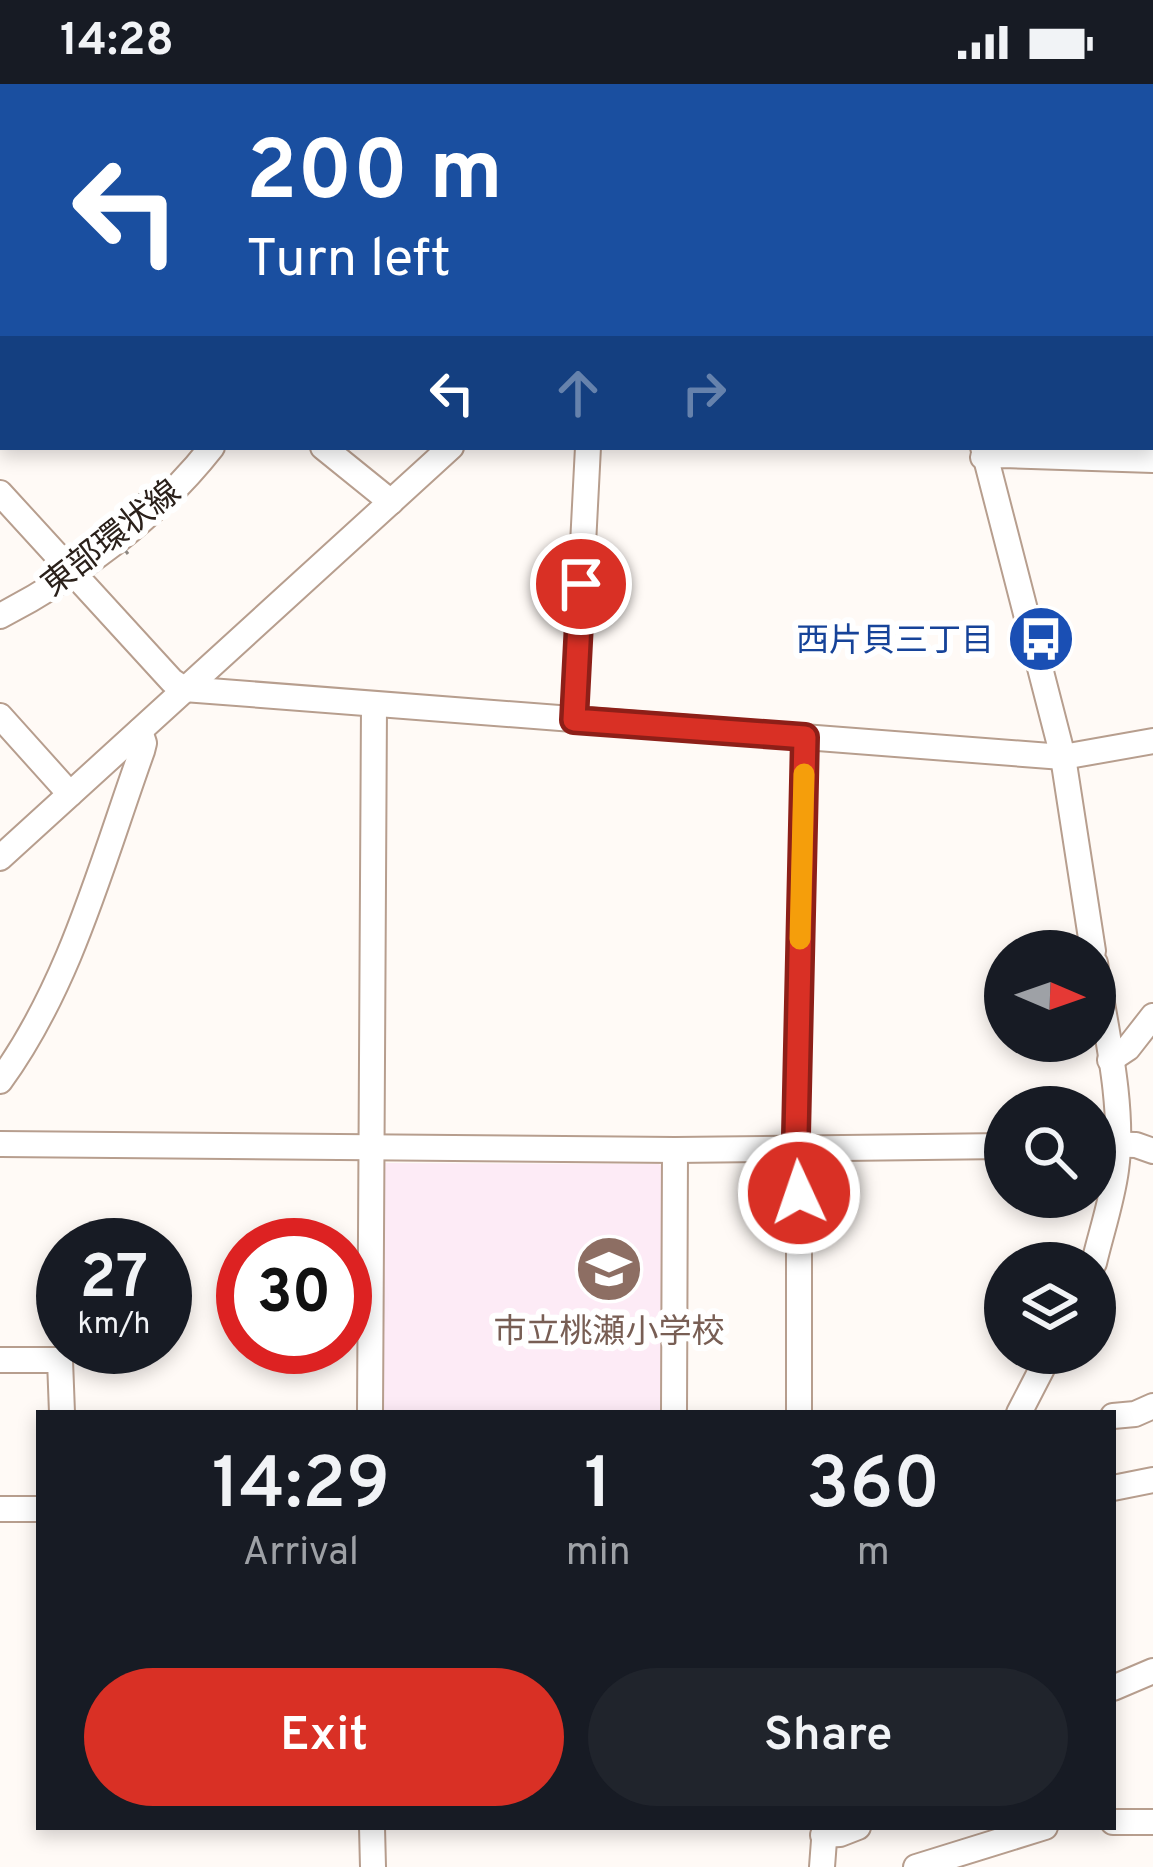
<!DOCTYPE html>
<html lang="en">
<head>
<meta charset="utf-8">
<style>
	:root { --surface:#171b24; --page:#20242c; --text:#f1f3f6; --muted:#9ea1a6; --accent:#d93025 }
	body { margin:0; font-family:Overpass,"Noto Sans JP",sans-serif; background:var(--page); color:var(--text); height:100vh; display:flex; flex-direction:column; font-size:45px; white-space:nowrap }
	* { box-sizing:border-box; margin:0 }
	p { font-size:39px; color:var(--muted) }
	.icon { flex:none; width:66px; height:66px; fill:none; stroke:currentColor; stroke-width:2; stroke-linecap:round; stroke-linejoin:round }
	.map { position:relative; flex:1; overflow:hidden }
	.sheet { position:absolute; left:36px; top:1326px; width:1080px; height:420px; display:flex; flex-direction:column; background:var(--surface); border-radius:0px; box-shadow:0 6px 18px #0003 }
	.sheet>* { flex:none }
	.banner { position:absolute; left:0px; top:0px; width:1155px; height:366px; box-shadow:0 6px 18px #0003; background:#1a4fa0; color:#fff; overflow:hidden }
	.needle { width:78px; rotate:92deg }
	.fabs { position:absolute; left:984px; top:846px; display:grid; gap:24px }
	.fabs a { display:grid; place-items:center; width:132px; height:132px; border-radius:50%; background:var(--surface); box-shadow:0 6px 18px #0003; font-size:60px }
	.speed { position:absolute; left:36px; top:1134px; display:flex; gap:24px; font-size:60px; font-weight:700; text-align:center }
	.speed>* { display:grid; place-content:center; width:156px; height:156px; border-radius:50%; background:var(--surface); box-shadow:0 6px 18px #0003; line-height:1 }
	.speed small { font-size:30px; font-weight:400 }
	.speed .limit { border:18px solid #d22; background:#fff; color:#111 }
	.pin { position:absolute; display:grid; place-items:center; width:102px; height:102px; color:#fff; margin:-51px; border:6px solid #fff; border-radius:50%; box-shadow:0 3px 12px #0007 }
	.me { position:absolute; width:132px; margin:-66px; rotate:357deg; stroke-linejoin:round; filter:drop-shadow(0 0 9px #0008) }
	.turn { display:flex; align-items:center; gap:42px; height:252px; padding:0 48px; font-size:54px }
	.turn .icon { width:156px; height:156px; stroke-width:2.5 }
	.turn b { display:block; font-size:84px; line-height:102px }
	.lanes { display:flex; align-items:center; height:114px; padding:0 48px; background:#0003; justify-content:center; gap:60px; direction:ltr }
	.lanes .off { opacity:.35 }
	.eta { display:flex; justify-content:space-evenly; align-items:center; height:204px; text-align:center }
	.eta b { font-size:72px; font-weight:600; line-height:84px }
	.primary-button { display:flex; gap:24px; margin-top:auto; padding:24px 48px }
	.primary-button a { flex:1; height:138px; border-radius:72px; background:var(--accent); color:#fff; font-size:48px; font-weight:600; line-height:138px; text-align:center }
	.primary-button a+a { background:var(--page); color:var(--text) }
	.status { display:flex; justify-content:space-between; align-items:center; height:84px; padding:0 60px; background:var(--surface); direction:ltr }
	.status svg { height:33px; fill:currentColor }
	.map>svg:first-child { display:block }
	.education { fill:#fdebf6 }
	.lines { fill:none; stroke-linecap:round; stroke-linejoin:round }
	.minor-casing { stroke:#b79e8e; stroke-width:28 }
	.path { stroke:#8d8681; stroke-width:3; stroke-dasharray:9 6; stroke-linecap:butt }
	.minor { stroke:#fff; stroke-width:24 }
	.path-bridge { stroke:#8d8681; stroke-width:3; stroke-dasharray:9 6; stroke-linecap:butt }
	.route-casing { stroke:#8d1f18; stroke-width:30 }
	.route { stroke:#d93025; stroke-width:21 }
	.slow { stroke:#f59e0b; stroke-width:21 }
	.labels { text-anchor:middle; stroke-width:12; stroke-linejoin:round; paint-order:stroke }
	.street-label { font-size:33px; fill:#2b211b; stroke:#fff }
	.transit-label { font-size:33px; fill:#164399; stroke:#fff; text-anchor:end }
	.education-label { font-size:33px; fill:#785e54; stroke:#fff }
</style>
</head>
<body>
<div class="status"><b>14:28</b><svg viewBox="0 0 49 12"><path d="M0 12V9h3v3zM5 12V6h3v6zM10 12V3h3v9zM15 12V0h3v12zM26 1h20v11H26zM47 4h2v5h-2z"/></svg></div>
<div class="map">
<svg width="1153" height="1783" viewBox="0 0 1153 1783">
	<rect width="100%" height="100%" fill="#fffaf6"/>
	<path class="education" d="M 384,1079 L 659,1080 L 664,1085 L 663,1329 L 378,1329 L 380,1081 Z"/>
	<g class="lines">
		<g class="minor-casing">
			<g id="minor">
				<path d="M 185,0 L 191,3"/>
				<path d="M 655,0 L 659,3"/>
				<path d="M 1018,0 L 1022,3"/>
				<path d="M 216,3 L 218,0"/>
				<path d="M 485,3 L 487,0"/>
				<path d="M 846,3 L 850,0"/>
				<path d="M 1147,3 L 1149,0"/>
				<path d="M 0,160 L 3,161"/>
				<path d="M 1152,276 L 1153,276"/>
				<path d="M 0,290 L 3,286"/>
				<path d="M 323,363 L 391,418"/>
				<path d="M 983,363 L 1063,673 L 1093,867"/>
				<path d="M 983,373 L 1003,371 L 1153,376"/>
				<path d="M 0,409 L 172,597 L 184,605 L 1063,673 L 1153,657"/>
				<path d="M 0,532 C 78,492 157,433 212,363"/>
				<path d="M 0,632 L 70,710"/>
				<path d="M 574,636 L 588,363"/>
				<path d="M 0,774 L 451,363"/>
				<path d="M 1110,976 L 1128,964 L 1153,932"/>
				<path d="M 0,997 C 70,901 102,778 142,667 L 144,659 L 140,647"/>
				<path d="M 0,1060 L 675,1066 L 1005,1062"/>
				<path d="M 1095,1060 L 1136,1061 L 1153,1067"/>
				<path d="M 1094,1179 C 1101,1149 1112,1117 1116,1086 C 1125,1023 1105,942 1095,879"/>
				<path d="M 0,1276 L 60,1276 L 62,1329"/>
				<path d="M 370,1329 L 374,622"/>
				<path d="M 674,1329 L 675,1066"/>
				<path d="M 799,1329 L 799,1066 L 796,1051 L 805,653"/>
				<path d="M 1019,1329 L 1050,1269"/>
				<path d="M 1113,1332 L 1135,1330 L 1153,1322"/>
				<path d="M 1113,1404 L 1153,1396"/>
				<path d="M 0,1425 L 39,1425"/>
				<path d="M 1113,1604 L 1153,1587"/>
				<path d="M 1113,1738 L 1153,1738"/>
				<path d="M 372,1743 L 373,1783"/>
				<path d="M 823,1751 L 840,1750 L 858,1743"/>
				<path d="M 822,1783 L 825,1743"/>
				<path d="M 916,1783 L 1045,1743"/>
			</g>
		</g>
		<path class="path" d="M 77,460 L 144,407"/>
		<use href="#minor" class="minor"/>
		<path class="path-bridge" d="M 106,441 L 128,470"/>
	</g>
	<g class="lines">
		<g class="route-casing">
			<path id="route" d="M 581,500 L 574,636 L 805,653 L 796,1051 L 799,1109"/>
		</g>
		<use href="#route" class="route"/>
		<path class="slow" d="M 800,855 L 804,690"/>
	</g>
	<defs>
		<g id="bus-disc" transform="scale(3.45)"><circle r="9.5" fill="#1a4fb4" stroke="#fff"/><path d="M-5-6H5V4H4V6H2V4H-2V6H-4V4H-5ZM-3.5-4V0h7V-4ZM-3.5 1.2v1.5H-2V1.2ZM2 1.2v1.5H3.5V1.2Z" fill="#fff"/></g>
		<g id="school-disc" transform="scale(3.45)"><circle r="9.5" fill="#8d6e63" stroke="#fff"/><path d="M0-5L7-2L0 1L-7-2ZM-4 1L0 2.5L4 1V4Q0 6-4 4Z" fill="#fff"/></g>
	</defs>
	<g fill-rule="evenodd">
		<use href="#bus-disc" x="1041" y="555"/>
		<use href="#school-disc" x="609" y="1185"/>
	</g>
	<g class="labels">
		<g class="street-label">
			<text transform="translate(110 453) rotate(-38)" y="12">東部環状線</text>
		</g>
		<g class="transit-label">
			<text x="994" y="567">西片貝三丁目</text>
		</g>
		<g class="education-label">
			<text x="609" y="1258">市立桃瀬小学校</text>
		</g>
	</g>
</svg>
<div class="fabs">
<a><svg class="needle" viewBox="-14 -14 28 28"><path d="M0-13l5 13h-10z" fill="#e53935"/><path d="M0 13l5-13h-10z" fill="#9ea1a6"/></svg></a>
<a><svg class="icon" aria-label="search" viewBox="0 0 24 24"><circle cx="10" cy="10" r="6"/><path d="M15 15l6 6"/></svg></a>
<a><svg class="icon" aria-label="layers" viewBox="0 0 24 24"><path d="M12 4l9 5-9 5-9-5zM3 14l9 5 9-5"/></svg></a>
</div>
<div class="speed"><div>27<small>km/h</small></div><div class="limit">30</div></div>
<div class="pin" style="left:581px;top:500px;background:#d93025"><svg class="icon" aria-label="arrive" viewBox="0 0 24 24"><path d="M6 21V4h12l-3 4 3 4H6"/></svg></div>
<svg class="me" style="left:799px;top:1109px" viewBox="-20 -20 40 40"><circle r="17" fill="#d93025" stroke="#fff" stroke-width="3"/><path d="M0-11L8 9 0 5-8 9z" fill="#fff"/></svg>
<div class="banner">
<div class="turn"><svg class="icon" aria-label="left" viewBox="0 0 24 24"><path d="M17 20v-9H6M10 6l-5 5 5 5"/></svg><div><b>200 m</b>Turn left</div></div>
<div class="lanes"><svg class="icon" aria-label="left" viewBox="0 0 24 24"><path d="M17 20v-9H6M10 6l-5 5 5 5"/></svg><svg class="icon off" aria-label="ahead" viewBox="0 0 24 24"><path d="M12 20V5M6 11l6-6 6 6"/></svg><svg class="icon off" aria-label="right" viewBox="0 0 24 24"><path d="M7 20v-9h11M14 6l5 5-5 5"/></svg></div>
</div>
<section class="sheet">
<div class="eta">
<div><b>14:29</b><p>Arrival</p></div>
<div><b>1</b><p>min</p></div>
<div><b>360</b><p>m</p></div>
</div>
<div class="primary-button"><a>Exit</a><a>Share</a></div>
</section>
</div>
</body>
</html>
